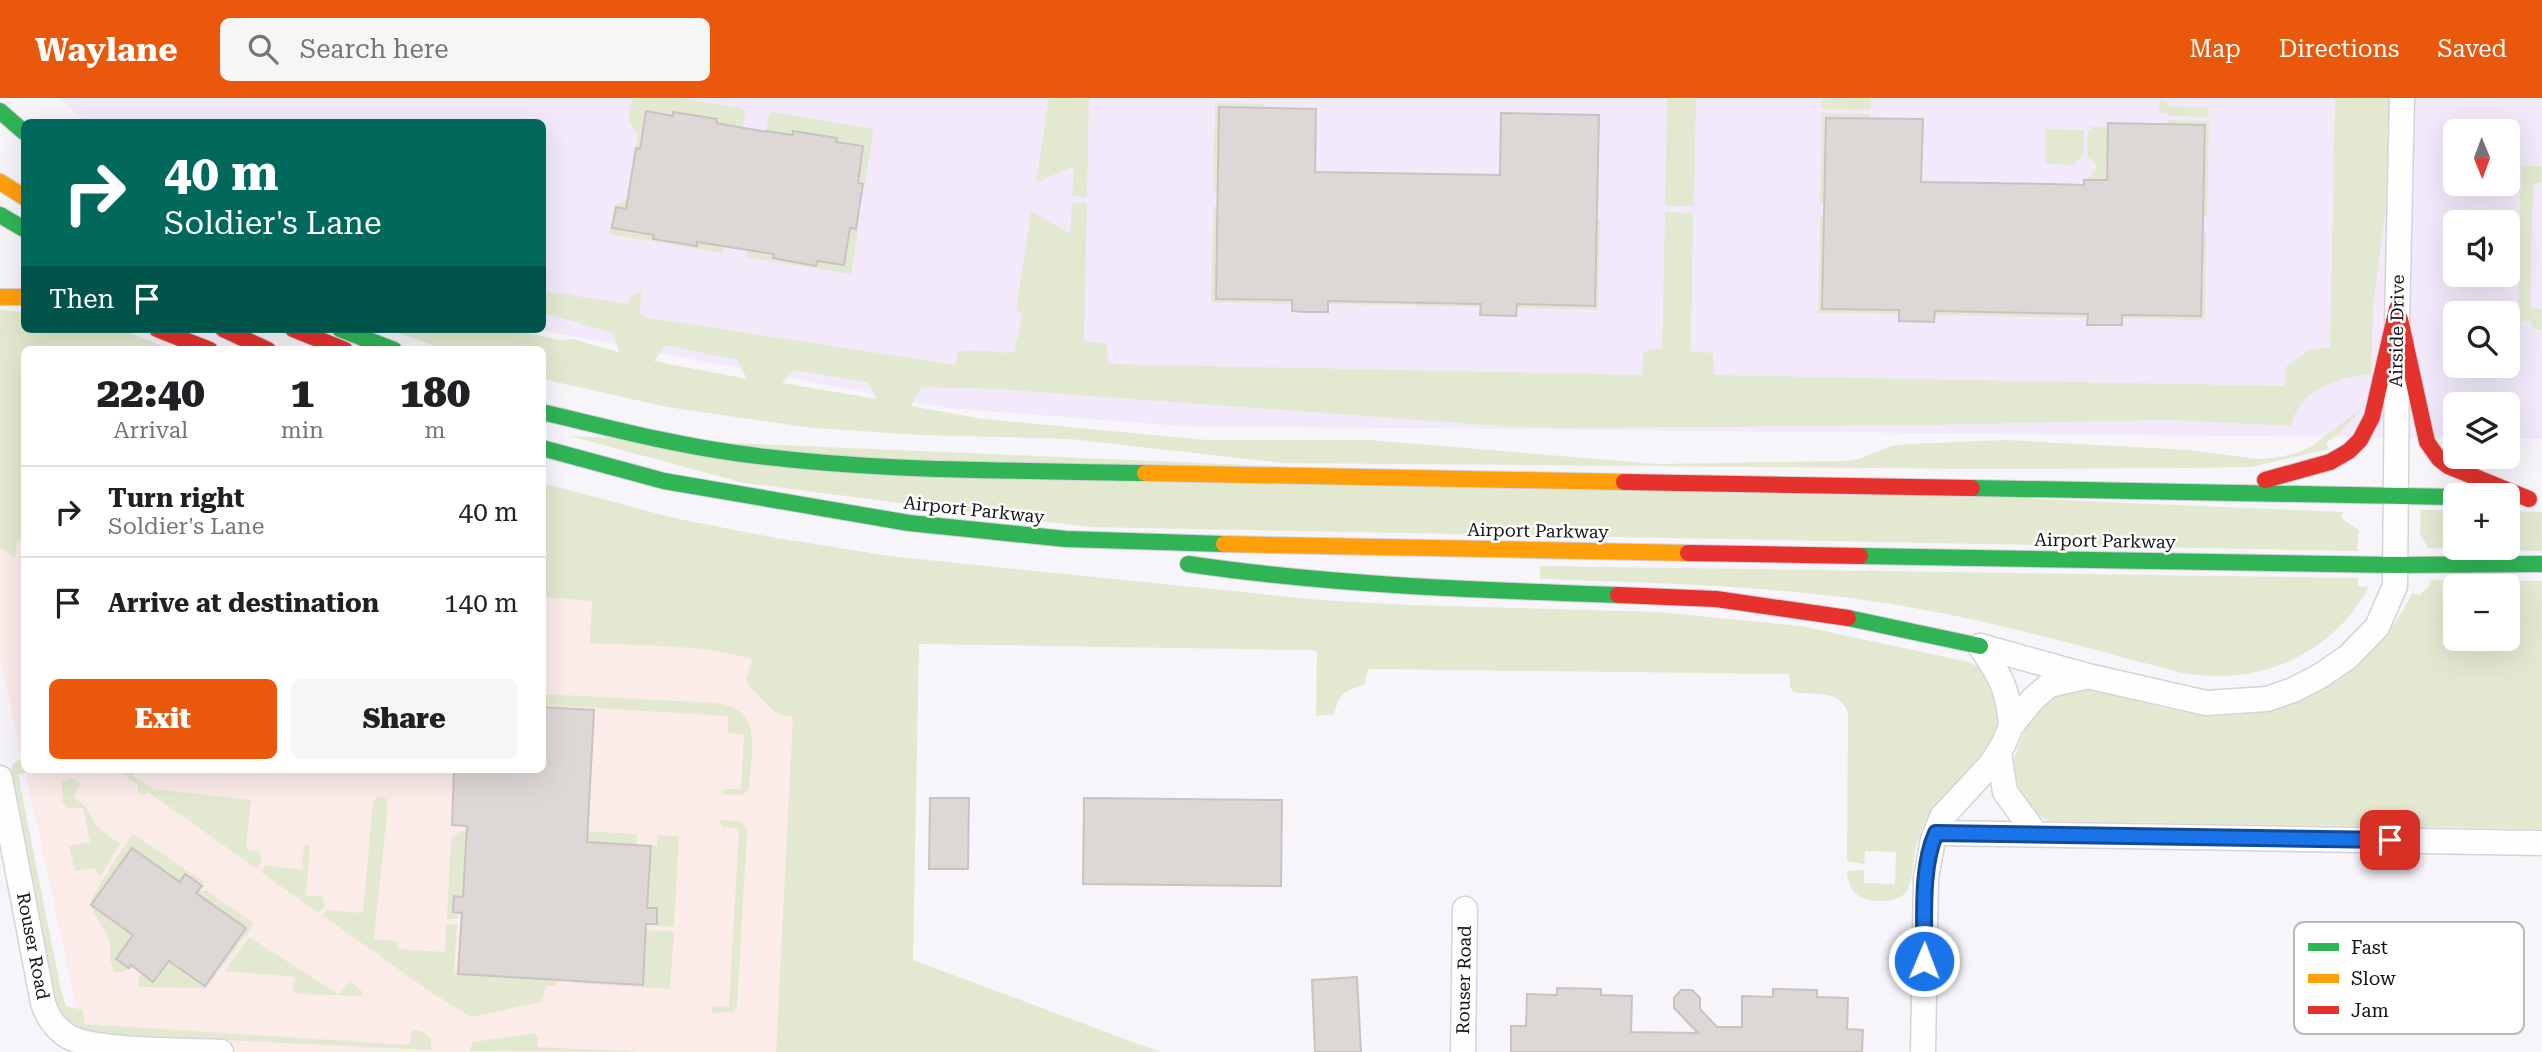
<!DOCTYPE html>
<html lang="en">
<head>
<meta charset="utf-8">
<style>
	:root { --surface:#fff; --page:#f6f6f6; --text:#202124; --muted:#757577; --line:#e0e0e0; --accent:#ea580c }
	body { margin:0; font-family:"Roboto Serif",serif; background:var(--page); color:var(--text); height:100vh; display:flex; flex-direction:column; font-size:26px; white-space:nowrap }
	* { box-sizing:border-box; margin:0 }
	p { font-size:23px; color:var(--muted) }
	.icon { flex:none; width:38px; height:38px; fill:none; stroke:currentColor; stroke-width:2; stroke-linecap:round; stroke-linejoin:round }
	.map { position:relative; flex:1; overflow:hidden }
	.details { position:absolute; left:21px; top:248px; width:525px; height:427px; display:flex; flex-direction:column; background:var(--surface); border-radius:10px; box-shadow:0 7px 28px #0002 }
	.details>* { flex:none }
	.top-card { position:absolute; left:21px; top:21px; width:525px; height:214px; border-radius:10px; box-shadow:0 7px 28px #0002; background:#00695c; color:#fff; overflow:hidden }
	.needle { width:46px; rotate:179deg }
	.controls { position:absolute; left:2443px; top:21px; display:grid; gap:14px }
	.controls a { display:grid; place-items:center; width:77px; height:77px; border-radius:10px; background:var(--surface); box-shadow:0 7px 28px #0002; font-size:35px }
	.pin { position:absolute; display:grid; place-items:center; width:60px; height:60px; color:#fff; margin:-30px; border-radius:14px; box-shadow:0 4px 10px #0006 }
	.me { position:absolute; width:77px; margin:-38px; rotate:1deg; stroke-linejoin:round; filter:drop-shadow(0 0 5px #0008) }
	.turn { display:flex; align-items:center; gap:24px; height:147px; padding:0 28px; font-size:32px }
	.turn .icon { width:91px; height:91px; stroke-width:2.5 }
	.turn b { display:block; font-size:49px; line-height:60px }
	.then { display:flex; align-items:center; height:66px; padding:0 28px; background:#0003; gap:14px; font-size:26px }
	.eta { display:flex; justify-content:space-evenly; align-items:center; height:119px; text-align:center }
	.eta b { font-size:42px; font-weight:800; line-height:49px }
	.action { display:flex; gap:14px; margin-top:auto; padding:14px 28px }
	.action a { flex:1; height:80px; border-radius:10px; background:var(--accent); color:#fff; font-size:28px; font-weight:800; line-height:80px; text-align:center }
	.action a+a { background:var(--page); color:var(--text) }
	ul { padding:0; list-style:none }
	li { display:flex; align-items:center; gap:21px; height:91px; padding:0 28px; border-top:2px solid var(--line) }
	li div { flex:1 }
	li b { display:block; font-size:26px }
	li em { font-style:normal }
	header { display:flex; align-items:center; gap:42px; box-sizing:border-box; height:98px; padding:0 35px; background:var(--accent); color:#fff }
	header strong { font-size:33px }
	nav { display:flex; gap:38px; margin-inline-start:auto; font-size:24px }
	.search { width:490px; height:63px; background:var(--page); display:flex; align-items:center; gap:18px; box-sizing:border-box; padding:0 24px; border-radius:10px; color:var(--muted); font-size:26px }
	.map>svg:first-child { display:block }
	.commercial { fill:#fbecea }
	.built { fill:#f2eafb; fill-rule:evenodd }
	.green { fill:#e3e9d1; fill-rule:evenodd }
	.building { fill:#ddd8d6; stroke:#c7c3c1; stroke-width:2 }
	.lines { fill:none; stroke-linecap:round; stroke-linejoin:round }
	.street-casing { stroke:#d5d2d9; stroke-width:27 }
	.fast-casing { stroke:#d5d2d9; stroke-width:18 }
	.slow-casing { stroke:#d5d2d9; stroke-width:18 }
	.jam-casing { stroke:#d5d2d9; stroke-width:18 }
	.street { stroke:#fefefe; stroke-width:24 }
	.fast { stroke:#30b455; stroke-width:16 }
	.slow { stroke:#ff9f0a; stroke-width:16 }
	.jam { stroke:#e5322d; stroke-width:16 }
	.route-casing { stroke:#114b97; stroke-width:18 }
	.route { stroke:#1a73e8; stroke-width:12 }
	.labels { text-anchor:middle; stroke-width:5; stroke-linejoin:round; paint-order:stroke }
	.street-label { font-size:18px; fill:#16121a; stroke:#fff }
	.key { fill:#fff; stroke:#b9b8ba; stroke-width:2 }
	.key-label { font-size:19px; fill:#16121a }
</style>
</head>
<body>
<header>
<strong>Waylane</strong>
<div class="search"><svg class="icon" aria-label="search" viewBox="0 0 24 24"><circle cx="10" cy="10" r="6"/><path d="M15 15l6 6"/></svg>Search here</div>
<nav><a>Map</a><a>Directions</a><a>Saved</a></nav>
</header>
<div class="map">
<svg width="2542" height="954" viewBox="0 0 2542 954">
	<rect width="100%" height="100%" fill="#f7f5fa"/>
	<g class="commercial">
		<path d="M 0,430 L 24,432 L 24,671 L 0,560 Z"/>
		<path d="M 543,473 L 806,493 L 783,954 L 86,954 L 25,672 L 542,672 Z"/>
	</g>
	<path class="built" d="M 59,0 L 2542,0 L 2542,341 L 2508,341 L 2508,306 L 2455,306 L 2455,340 L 1180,328 L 947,310 L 534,231 L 542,231 L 542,24 L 85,24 ZM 2455,33 L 2508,33 L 2508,86 L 2455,86 ZM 2455,124 L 2508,124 L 2508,177 L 2455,177 ZM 2455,215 L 2508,215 L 2508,268 L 2455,268 Z"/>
	<g class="green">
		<path d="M 632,0 L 680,0 L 741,10 L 745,14 L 743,29 L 716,25 L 716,21 L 674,14 L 673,18 L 646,14 L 640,51 L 636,50 L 637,35 L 628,22 Z"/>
		<path d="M 1049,0 L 1089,0 L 1087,99 L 1072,98 L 1074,68 L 1036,85 Z"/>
		<path d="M 1667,0 L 1696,0 L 1694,108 L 1665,108 Z"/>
		<path d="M 1862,0 L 1871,0 L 1871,12 L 1822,11 L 1822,1 Z"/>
		<path d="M 2335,0 L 2389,0 L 2386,109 L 2373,209 L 2371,276 C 2338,279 2299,292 2291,328 L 2167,322 L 1929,327 L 1572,330 L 1514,329 L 996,291 L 922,289 L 911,308 L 983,321 L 1207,342 L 1369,342 L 1657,366 L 1844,363 L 1859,361 L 1892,348 L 1909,346 L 2005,342 L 2189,352 L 2257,361 L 2280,359 L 2300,354 L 2313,347 L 2363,309 L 2341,334 L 2326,345 L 2329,351 L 2251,369 L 2192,370 L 1993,371 L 1282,365 L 1070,341 L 921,337 L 813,330 L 667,309 L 543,281 L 542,252 L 447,252 L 386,231 L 509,231 L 560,242 L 573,241 L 619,254 L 613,235 L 543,215 L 543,185 L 545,193 L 627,206 L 630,199 L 641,193 L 640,216 L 649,220 L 956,267 L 957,254 L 975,252 L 1009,255 L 1014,254 L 1023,215 L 1016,213 L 1031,113 L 1070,136 L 1072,105 L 1087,105 L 1084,243 L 1107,246 L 1108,266 L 1642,277 L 1643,255 L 1648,252 L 1662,251 L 1665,114 L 1693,115 L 1691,253 L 1713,255 L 1714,277 L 2285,288 L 2286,269 L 2311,251 L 2330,250 ZM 666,247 L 737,262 L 747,281 L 654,263 ZM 794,272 L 867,284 L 877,301 L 782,285 Z"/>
		<path d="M 2160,2 L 2166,3 L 2169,8 L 2209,9 L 2208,19 L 2167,18 L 2167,15 L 2159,15 Z"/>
		<path d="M 1215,5 L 1263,6 L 1263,11 L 1218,95 L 1213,95 Z"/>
		<path d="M 774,14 L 874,31 L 865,86 L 858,85 L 863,48 L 836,44 L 837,41 L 793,34 L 793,37 L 766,33 L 769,18 Z"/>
		<path d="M 1822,15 L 1870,16 L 1871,20 L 1826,20 L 1824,105 L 1820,105 Z"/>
		<path d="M 2167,22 L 2209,23 L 2207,119 L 2203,119 L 2205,27 L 2167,26 Z"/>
		<path d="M 2091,29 L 2108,29 L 2107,81 L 2087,81 L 2096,72 L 2095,64 L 2087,59 L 2088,32 L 2091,32 Z"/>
		<path d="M 2046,31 L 2084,32 L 2083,59 L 2078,61 L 2075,67 L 2045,66 Z"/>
		<path d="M 2521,68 L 2542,68 L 2542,85 L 2533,86 L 2530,210 L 2542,211 L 2542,231 L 2533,231 L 2532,223 L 2522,223 L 2522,231 L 2518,229 Z"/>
		<path d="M 629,94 L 633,95 L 627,133 L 654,137 L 653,142 L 696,148 L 697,144 L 725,148 L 722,155 L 609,136 L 614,108 L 626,102 Z"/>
		<path d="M 1217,108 L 1216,200 L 1292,202 L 1292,206 L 1211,204 L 1213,109 Z"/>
		<path d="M 1820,118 L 1824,119 L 1822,210 L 1899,212 L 1899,216 L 1818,215 Z"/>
		<path d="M 1596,123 L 1600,123 L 1598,212 L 1516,210 L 1516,206 L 1595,208 Z"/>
		<path d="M 850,130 L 858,133 L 851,176 L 746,159 L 747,152 L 774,156 L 773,161 L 816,167 L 817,163 L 844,167 Z"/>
		<path d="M 2203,133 L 2206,133 L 2205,222 L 2123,220 L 2123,217 L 2201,218 Z"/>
		<path d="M 1328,203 L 1481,206 L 1481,209 L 1328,206 Z"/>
		<path d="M 0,212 L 24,214 L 24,231 L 121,231 L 172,252 L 24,252 L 24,443 L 17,443 L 15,460 L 0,449 Z"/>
		<path d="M 1934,213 L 2087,216 L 2087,220 L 1934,217 Z"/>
		<path d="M 570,338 L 2343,414 L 2341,420 L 2359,432 L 2357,453 L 1088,429 L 744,385 Z"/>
		<path d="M 542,385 L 674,420 L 771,439 L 889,458 L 1320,502 L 1408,507 L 1658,514 L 1801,528 L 1969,564 C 1988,573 1994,578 1996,599 C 1997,605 2000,613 1999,620 C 1997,659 1946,686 1928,718 C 1922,729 1918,741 1915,753 C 1912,767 1914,788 1902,798 C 1896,802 1889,803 1881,803 C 1860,803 1848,795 1847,773 L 1864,772 L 1864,785 L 1895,786 L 1896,754 L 1865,753 L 1864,766 L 1847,763 L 1848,615 C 1839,589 1815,599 1793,594 L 1790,588 L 1789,576 L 1368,571 L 1365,586 C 1344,595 1341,592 1334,616 L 1316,618 L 1317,554 L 1310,552 L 919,546 L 913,862 L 1160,954 L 776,954 L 793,619 C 787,618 780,618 775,614 C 771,611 748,587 746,583 L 752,561 C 701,546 643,548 590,545 L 592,503 L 543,499 Z"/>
		<path d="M 2421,412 L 2455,412 L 2455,450 L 2508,450 L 2508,413 L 2542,414 L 2542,453 L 2428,450 L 2420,436 Z"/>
		<path d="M 1540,468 L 2358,480 L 2358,488 L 2369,489 C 2331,559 2254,590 2178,574 C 2079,548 1980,519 1878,504 C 1766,487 1653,485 1540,481 Z"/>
		<path d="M 2431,482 L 2542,483 L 2542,731 L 2049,723 C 2034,717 2015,697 2012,681 C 2008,664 2035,602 2051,597 C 2060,594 2072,590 2082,589 C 2101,588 2147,607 2169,611 C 2272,634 2365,590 2412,495 L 2419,497 L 2429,489 ZM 2455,488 L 2508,488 L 2508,541 L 2455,541 Z"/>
		<path d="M 543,596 L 716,605 C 765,611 751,655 749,691 L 742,697 L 722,696 L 725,691 L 741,691 L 744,637 L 728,635 L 728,618 L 543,607 Z"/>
		<path d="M 24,659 L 24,672 L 37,672 L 18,676 L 61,892 L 66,908 L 83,912 L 84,926 L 409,947 L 412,934 L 414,932 L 424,934 L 431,940 L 431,952 L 97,936 C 76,931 62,922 55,902 L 11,675 L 12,667 Z"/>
		<path d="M 117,672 L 137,672 L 133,678 L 153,691 L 251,702 L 246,751 L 259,754 L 262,763 L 257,771 L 148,694 L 143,697 L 138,694 L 138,687 Z"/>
		<path d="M 71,680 L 80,686 L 73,699 L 86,709 L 97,729 L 120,746 L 100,779 L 95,770 L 75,773 L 69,748 L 90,744 L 83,710 L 68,710 L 63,705 L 62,684 Z"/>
		<path d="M 378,699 L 384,699 L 388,705 L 374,841 L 397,843 L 398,851 L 445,854 L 446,826 L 457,827 L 454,876 L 556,882 L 556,888 L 546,888 L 541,904 L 471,919 L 429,893 L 322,817 L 327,812 L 363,815 L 373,704 Z"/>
		<path d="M 722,722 L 741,724 L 746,729 L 747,735 L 737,908 L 733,914 L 714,915 L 711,911 L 714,908 L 729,909 L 739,731 L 722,729 L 720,724 Z"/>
		<path d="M 460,733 L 538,738 L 463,799 L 454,799 L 453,814 L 458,815 L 457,821 L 447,821 L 451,741 Z"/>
		<path d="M 585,733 L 637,736 L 637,747 L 585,744 Z"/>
		<path d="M 133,736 L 204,784 L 202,788 L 185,776 L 180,784 L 132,750 L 91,807 L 133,837 L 116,861 L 129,870 L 124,874 L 115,874 C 108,865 112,852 109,842 C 106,832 92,814 91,807 C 90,799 126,744 133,736 Z"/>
		<path d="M 657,737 L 679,738 L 674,829 L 646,827 L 657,826 L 657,810 L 647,810 L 651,748 L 657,748 Z"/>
		<path d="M 304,747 L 310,747 L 306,797 L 323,799 L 324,809 L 318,815 L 261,774 L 266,767 L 302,772 Z"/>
		<path d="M 199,791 L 203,794 L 206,792 L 253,825 L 252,829 L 206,890 L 138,889 L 138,880 L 142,875 L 154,883 L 160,875 L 163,858 L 205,888 L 246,831 L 196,795 Z"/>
		<path d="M 646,832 L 674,833 L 670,891 L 574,885 L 574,883 L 643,887 Z"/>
		<path d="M 249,839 L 338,896 L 350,884 L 362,893 L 363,898 L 299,896 L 293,893 L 294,879 L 225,873 Z"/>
		<path d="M 535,935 L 538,939 L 538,949 L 642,954 L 469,953 L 473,944 Z"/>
	</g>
	<g class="building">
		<path d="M 1219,9 L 1316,11 L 1315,74 L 1500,77 L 1501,15 L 1599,17 L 1595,208 L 1517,206 L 1516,218 L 1480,217 L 1481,206 L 1328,203 L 1328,214 L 1307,214 L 1292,213 L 1292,202 L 1216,201 Z"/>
		<path d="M 646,13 L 673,18 L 673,14 L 717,21 L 716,25 L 766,34 L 766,33 L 793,37 L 793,33 L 837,40 L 836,44 L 863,48 L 858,85 L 863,86 L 856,131 L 850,130 L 844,167 L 817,163 L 816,168 L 773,160 L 774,156 L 697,144 L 697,148 L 653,141 L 654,137 L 612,130 L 616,109 L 626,111 L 636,50 L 640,51 Z"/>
		<path d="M 1826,20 L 1923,21 L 1921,84 L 2049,86 L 2084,87 L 2084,82 L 2107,82 L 2108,25 L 2205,27 L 2201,218 L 2122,217 L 2122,227 L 2087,227 L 2088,216 L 1935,213 L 1934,224 L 1899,223 L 1899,212 L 1822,211 Z"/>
		<path d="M 542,609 L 594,612 L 587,744 L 651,748 L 647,810 L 657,810 L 657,826 L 646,826 L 643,887 L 458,876 L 462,815 L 453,814 L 454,798 L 463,799 L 467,728 L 452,727 L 454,672 L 542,672 Z"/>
		<path d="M 930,700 L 969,700 L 968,771 L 929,771 Z"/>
		<path d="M 1084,700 L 1282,702 L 1281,788 L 1083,786 Z"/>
		<path d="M 132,750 L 180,784 L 185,776 L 202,788 L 196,795 L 246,830 L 205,888 L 169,863 L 153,884 L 131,867 L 129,870 L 116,861 L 133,837 L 91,807 Z"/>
		<path d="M 1357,879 L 1361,954 L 1315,954 L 1312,882 Z"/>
		<path d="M 1557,890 L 1601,891 L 1601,897 L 1632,898 L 1631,934 L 1698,935 L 1674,910 L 1674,900 L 1681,892 L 1692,892 L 1700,900 L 1700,911 L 1717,929 L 1742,929 L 1742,898 L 1773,899 L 1773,891 L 1817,892 L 1817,899 L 1848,900 L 1847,931 L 1863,932 L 1862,954 L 1511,954 L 1511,928 L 1526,928 L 1527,896 L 1557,897 Z"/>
	</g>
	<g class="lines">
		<g class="street-casing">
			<g id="street">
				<path d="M 2397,225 L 2402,0"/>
				<path d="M 1980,548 L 2092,579 L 2206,605 L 2267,601 L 2293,592 L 2320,578 L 2348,559 L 2377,529 L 2395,488 L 2397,265"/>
				<path d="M 1980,548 C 2001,579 2008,590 2011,628"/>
				<path d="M 1999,654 L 2005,694 L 2036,736"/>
				<path d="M 0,680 L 43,905 C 48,920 55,931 69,939 C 97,954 185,952 221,954"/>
				<path d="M 1936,735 L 2542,745"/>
				<path d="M 1463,954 L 1465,811"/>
				<path d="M 1923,954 L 1926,780 L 1933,741 L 1942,719 L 1992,665 L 2004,645 L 2011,628 L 2033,601 L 2049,587 L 2084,579"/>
			</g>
		</g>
		<g class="fast-casing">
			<g id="fast">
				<path d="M 0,13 L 24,34"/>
				<path d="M 0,117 L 24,131"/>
				<path d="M 340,231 L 394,252"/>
				<path d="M 542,314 C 606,329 670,346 735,355 C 871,374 1008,372 1145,375"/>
				<path d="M 542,350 L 664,383 L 909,425 L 1066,441 L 1224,446"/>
				<path d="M 1972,390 L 2455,399"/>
				<path d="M 1860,458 L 2395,467 L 2542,466"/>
				<path d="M 1188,466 C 1331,487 1474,492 1618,497"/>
				<path d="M 1848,520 L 1980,548"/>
			</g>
		</g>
		<g class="slow-casing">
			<g id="slow">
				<path d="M 0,84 L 24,99"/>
				<path d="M 0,199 L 24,199"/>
				<path d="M 1145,375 L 1624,384"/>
				<path d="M 1224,446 L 1688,455"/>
			</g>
		</g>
		<g class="jam-casing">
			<g id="jam">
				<path d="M 2400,221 L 2427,344 L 2439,361 L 2448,368 L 2529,401"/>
				<path d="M 157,231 L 210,252"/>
				<path d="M 223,231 L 268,252"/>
				<path d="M 293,231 L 345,252"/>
				<path d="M 2265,382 L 2330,364 L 2349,353 L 2360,342 L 2372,319 L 2397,210"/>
				<path d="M 1624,384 L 1972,390"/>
				<path d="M 1688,455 L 1860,458"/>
				<path d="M 1618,497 L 1716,501 L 1848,520"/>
			</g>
		</g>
		<use href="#street" class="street"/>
		<use href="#fast" class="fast"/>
		<use href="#slow" class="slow"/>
		<use href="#jam" class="jam"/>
	</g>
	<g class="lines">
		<g class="route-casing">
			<path id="route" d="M 1924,863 C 1925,825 1920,770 1936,735 L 2390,742"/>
		</g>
		<use href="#route" class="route"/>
	</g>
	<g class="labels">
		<g class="street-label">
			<text transform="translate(2397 233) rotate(-89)" y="6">Airside Drive</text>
			<text transform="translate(974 412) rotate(6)" y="6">Airport Parkway</text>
			<text transform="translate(1538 433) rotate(1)" y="6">Airport Parkway</text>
			<text transform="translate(2105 443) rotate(1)" y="6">Airport Parkway</text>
			<text transform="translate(33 848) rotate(79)" y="6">Rouser Road</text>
			<text transform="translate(1464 882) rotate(-89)" y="6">Rouser Road</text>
		</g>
	</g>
	<rect x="2294" y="824" width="230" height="112" rx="10" class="key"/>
	<rect x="2308" y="845" width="31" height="8" fill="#30b455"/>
	<rect x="2308" y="876" width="31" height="9" fill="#ff9f0a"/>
	<rect x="2308" y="908" width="31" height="8" fill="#e5322d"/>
	<g class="key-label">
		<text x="2351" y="856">Fast</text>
		<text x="2351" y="887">Slow</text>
		<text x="2351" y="919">Jam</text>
	</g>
</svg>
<div class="controls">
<a><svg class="needle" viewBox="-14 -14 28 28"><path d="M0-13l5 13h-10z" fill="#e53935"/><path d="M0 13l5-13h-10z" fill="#757577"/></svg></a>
<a><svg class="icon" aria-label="sound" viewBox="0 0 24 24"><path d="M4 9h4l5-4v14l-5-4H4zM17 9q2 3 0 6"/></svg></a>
<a><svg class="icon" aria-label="search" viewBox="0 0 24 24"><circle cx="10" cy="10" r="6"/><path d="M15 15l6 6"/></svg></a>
<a><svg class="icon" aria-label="layers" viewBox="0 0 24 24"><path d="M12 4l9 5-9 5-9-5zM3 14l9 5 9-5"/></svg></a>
<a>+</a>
<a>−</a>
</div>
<div class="pin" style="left:2390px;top:742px;background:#d93025"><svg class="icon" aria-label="arrive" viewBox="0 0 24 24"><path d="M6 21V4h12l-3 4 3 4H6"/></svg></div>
<svg class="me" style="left:1924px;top:863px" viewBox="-20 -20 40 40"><circle r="17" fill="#1a73e8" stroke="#fff" stroke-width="3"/><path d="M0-11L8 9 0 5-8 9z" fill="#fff"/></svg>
<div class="top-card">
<div class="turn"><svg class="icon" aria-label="right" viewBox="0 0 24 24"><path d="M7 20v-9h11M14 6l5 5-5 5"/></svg><div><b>40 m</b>Soldier's Lane</div></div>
<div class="then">Then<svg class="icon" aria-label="arrive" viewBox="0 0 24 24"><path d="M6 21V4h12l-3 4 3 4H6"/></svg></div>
</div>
<section class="details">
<div class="eta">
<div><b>22:40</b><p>Arrival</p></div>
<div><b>1</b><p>min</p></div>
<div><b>180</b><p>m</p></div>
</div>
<ul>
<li><svg class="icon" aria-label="right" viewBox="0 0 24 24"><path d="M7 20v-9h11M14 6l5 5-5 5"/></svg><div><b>Turn right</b><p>Soldier's Lane</p></div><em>40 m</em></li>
<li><svg class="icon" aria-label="arrive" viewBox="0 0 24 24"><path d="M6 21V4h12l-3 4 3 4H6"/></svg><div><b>Arrive at destination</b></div><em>140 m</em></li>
</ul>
<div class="action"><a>Exit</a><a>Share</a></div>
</section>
</div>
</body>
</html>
